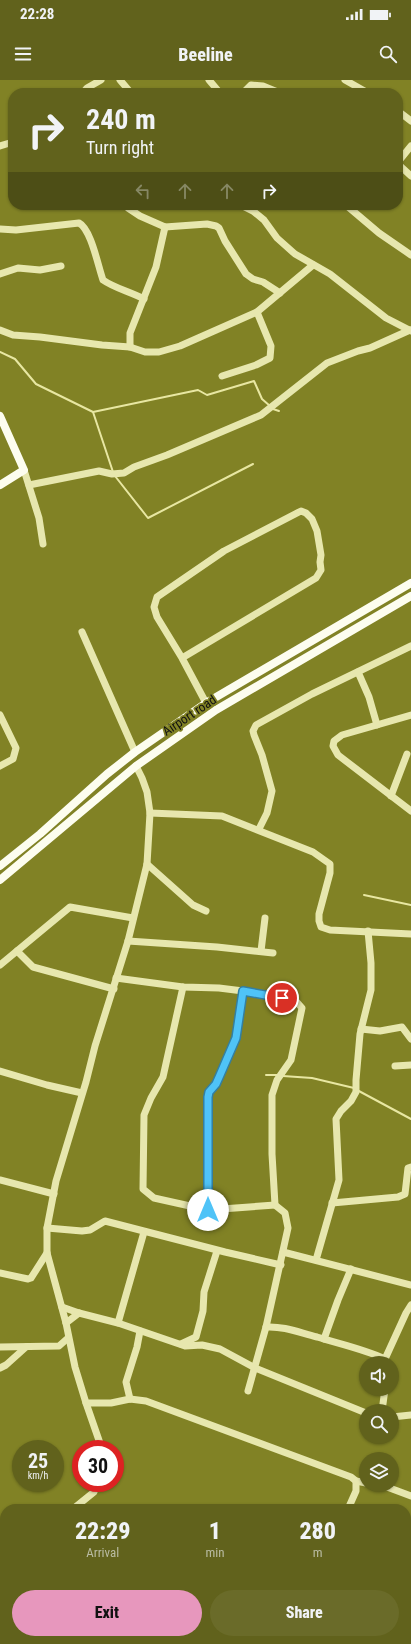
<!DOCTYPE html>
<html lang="en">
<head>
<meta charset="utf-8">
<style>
	:root { --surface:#61621c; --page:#6a6b29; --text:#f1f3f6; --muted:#babca3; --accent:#e797bd }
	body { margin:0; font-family:"Roboto Condensed",sans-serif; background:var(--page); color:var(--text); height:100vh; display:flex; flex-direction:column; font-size:15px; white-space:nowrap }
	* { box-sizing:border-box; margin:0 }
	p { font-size:13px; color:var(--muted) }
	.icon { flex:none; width:22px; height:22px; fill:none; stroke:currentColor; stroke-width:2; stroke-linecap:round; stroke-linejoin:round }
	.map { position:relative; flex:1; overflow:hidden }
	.panel { position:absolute; left:0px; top:1424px; width:411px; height:140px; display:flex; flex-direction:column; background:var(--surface); border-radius:16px 16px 0 0; box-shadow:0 1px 3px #0004 }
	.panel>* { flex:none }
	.guide { position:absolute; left:8px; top:8px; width:395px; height:122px; border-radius:16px; box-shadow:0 1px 3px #0004; background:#61621c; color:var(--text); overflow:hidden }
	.controls { position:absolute; left:359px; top:1276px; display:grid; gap:8px }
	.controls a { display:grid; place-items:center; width:40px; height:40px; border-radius:50%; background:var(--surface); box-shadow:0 1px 3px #0004; font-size:20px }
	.speed { position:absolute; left:12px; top:1360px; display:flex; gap:8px; font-size:20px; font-weight:700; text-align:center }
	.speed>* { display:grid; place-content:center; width:52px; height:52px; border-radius:50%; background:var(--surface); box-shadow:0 1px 3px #0004; line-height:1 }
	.speed small { font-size:10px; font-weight:400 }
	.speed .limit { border:6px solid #d22; background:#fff; color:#111 }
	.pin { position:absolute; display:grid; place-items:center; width:34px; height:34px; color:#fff; margin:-17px; border:2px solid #fff; border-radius:50%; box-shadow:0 1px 4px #0007 }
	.me { position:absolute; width:44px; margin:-22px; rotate:0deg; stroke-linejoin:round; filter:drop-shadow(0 0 3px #0008) }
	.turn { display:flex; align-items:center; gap:14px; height:84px; padding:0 12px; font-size:18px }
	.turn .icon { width:52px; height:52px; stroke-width:2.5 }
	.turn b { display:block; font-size:28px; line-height:34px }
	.lanes { display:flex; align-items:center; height:38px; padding:0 12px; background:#0003; justify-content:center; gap:20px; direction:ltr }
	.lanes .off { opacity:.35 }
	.eta { display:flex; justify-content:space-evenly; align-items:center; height:68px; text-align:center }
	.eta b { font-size:24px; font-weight:800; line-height:28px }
	.cta { display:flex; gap:8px; margin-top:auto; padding:8px 12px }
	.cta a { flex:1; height:46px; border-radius:24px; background:var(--accent); color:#111; font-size:16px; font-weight:800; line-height:46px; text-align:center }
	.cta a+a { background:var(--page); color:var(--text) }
	.status { display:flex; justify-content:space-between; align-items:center; height:28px; padding:0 20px; background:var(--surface); direction:ltr }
	.status svg { height:11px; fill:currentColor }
	header { display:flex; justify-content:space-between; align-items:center; height:52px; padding:0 12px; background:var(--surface); font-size:18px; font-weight:800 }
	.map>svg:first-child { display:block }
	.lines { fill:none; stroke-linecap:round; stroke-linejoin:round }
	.stream { stroke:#e8e7a2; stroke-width:2 }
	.minor { stroke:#e7e7ae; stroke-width:7 }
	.major { stroke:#fdfdef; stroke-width:8 }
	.route-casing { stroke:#337fa1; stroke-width:10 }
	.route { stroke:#4fc3f7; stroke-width:7 }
	.labels { text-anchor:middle; stroke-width:3.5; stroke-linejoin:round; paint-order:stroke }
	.street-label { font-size:13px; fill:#111; stroke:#818225 }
</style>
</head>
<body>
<div class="status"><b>22:28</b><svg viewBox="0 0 49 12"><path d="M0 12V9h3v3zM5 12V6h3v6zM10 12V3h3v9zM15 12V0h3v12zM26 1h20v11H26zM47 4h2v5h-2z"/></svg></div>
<header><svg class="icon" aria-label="menu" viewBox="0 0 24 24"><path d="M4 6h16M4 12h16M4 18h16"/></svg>Beeline<svg class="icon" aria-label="search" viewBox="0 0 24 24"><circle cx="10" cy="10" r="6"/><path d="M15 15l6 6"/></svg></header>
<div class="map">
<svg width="411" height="1564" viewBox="0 0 411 1564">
	<rect width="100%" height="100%" fill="#818225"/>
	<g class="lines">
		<g class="stream">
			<path d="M 0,272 L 15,279 L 36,304 L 93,332 L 113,392"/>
			<path d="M 273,329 L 279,331"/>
			<path d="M 93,332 L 198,310 L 207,315 L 254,301 L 262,319 L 270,326"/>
			<path d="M 115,396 L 148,438 L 253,384"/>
			<path d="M 364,815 L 411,825"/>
			<path d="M 266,995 L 277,995"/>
			<path d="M 283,996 L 312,998 L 354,1008"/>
			<path d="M 357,1010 L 411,1039"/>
		</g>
		<g class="minor">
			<path d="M 120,0 L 131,13"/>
			<path d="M 209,0 L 220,13"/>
			<path d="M 345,0 L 368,13"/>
			<path d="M 83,13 L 87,8 L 101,0"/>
			<path d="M 243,13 L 251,5 L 263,6 L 280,13"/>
			<path d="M 398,31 L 411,41"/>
			<path d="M 0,66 L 13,62"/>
			<path d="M 398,82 L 411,66"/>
			<path d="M 398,84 L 411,96"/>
			<path d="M 126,125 L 128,128 L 140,136 L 165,147 L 207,144 L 216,146 L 219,148 L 225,161 L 246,194 L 253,199 L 263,202 L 280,213"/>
			<path d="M 241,125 L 253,131 L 264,140 L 277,158 L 295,174 L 330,194 L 386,238 L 411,251"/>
			<path d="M 346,125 L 379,153 L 411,175"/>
			<path d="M 0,149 L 16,150 L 79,143 C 91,149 98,186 103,200 C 114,208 131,212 144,219"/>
			<path d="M 0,194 L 18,188 L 40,190 L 61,186"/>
			<path d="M 0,250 L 13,255 L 40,257 L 102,265 L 130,267 L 145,272 L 159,272 L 180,266 L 257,232 L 313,185"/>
			<path d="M 130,267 L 130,253 L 156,187 L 165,147"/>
			<path d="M 222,296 L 256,285 L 270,278 L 271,266 L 257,232"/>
			<path d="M 24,390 L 39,438 L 43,464"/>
			<path d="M 29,405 L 99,391 L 112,394 L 124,393 L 134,387 L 167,375 L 261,335 L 327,283 L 358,271 L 370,268 L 410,250"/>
			<path d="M 82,552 L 135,672"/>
			<path d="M 182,578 L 316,498 L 321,490 L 320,482 L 321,475 L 317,451 L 312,439 L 306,433 L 301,431 L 224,471 L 157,517 L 154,527 L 157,537 L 182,578 L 206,623"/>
			<path d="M 358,592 L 369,617 L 377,645"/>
			<path d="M 0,635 L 16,668 L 13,679 L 0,686"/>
			<path d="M 411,635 L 342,655 L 334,661 L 333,666 L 338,675 L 411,731"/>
			<path d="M 136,686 L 142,698 L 147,712 L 150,733 L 147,784 L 128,861 L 95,966 L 86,1002 L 56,1101 L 47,1148 L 47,1173 L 66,1243 L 75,1287 L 86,1323 L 111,1323 L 130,1319 L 146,1321 L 351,1397 L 356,1401 L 356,1411 L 348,1429"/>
			<path d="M 391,716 L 407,674"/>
			<path d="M 150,733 L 222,736 L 313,772 L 330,784 L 330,793 L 319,834 L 319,841 L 321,847 L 330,850 L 411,854"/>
			<path d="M 259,749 L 267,733 L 272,711 L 262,675 L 254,655 L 253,651 L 256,645 L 312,614 L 411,566"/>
			<path d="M 147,784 L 193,825 L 206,831"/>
			<path d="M 128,861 L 217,867 L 273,873"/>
			<path d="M 17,871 L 33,887 L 114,909"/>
			<path d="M 261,871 L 265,838"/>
			<path d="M 0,885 L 70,827 L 133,838"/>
			<path d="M 116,898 L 183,907 L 219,908 L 243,911 L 295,920 L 302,928 L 291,980 L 277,1000 L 272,1015 L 272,1074 L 275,1125 L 285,1133 L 288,1148 L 266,1247 L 248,1311"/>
			<path d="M 183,907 L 163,997 L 151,1018 L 144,1035 L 143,1109 L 154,1118 L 208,1130 L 275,1125"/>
			<path d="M 361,949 L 380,951 L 402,947 L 411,959"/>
			<path d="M 395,986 L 411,985"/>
			<path d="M 0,991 L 47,1005 L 82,1013"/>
			<path d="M 0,1100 L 54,1114"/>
			<path d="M 332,1123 L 398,1117 L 405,1114 L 408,1088 L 411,1087"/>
			<path d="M 208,1130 L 208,1017 L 209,1012 L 216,1004 L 220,995 L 236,958 L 243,911"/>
			<path d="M 47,1148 L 82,1151 L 90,1150 L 105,1141 L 225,1172 L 281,1185"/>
			<path d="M 283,1172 L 411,1205"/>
			<path d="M 316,1180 L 339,1100 L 336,1039 L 341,1031 L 351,1021 L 356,1012 L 356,1000 L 360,954 L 371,910 L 371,883 L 368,851"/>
			<path d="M 0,1193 L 28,1199 L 31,1198 L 47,1173"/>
			<path d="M 62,1227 L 79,1233 L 118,1243 L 185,1266 L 202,1265 L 220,1269 L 255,1288 L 366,1333"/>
			<path d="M 66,1243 L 79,1233"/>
			<path d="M 118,1243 L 144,1152"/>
			<path d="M 266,1247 C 285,1246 300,1253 317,1257 C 340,1264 364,1269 385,1279 L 385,1283"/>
			<path d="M 324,1259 L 338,1220 L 351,1189"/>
			<path d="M 181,1264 L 196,1257 L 203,1231 L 204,1212 L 217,1171"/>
			<path d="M 0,1267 L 59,1266 L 68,1258"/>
			<path d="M 385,1279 L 406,1233 L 411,1225"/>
			<path d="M 0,1288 L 6,1285 L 26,1267"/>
			<path d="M 130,1319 L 126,1302 L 137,1267 L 140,1251"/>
			<path d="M 86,1323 L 102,1369"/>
			<path d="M 382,1331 L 385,1309"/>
			<path d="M 392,1337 L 411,1335"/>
			<path d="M 356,1401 L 366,1403"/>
			<path d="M 376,1405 L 387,1407 L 411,1416"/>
			<path d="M 73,1429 L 94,1412 L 97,1403"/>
			<path d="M 406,1474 L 411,1456"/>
			<path d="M 406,1537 L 411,1537"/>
			<path d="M 311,1559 L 313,1564"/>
			<path d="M 376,1564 L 377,1559"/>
		</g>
		<g class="major">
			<path d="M 0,336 L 24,390 L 0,405"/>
			<path d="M 0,786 L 40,754 L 107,694 L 135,672 L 206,623 L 411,503"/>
			<path d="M 0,800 L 136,686 L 216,630 L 411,516"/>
		</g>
	</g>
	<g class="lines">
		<g class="route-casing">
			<path id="route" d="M 208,1130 L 208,1017 L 209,1012 L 216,1004 L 220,995 L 236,958 L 243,911 L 282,918"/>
		</g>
		<use href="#route" class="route"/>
	</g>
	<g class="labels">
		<g class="street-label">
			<text transform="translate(189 635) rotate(-34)" y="5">Airport road</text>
		</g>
	</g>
</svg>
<div class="controls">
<a><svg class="icon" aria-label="sound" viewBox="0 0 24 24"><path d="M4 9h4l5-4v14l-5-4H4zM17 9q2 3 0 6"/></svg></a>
<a><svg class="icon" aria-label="search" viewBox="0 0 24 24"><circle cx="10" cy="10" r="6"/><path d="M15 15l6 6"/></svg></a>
<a><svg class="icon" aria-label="layers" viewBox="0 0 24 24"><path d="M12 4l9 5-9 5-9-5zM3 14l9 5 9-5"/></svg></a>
</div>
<div class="speed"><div>25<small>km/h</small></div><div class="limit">30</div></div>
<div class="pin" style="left:282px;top:918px;background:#d93025"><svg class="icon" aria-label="arrive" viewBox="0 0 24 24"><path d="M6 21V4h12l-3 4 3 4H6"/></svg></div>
<svg class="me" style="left:208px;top:1130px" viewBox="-20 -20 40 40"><circle r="19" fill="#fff"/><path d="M0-13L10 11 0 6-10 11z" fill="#4fc3f7"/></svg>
<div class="guide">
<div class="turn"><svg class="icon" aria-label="right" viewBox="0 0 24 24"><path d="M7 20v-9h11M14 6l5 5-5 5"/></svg><div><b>240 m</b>Turn right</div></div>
<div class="lanes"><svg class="icon off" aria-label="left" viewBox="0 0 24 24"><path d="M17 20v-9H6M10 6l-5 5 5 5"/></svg><svg class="icon off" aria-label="ahead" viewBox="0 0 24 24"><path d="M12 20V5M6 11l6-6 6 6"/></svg><svg class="icon off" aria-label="ahead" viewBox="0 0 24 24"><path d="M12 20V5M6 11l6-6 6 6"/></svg><svg class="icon" aria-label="right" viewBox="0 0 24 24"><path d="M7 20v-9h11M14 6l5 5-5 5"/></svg></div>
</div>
<section class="panel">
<div class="eta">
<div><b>22:29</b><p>Arrival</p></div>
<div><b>1</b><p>min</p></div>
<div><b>280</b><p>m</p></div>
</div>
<div class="cta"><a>Exit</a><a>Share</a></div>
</section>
</div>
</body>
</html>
